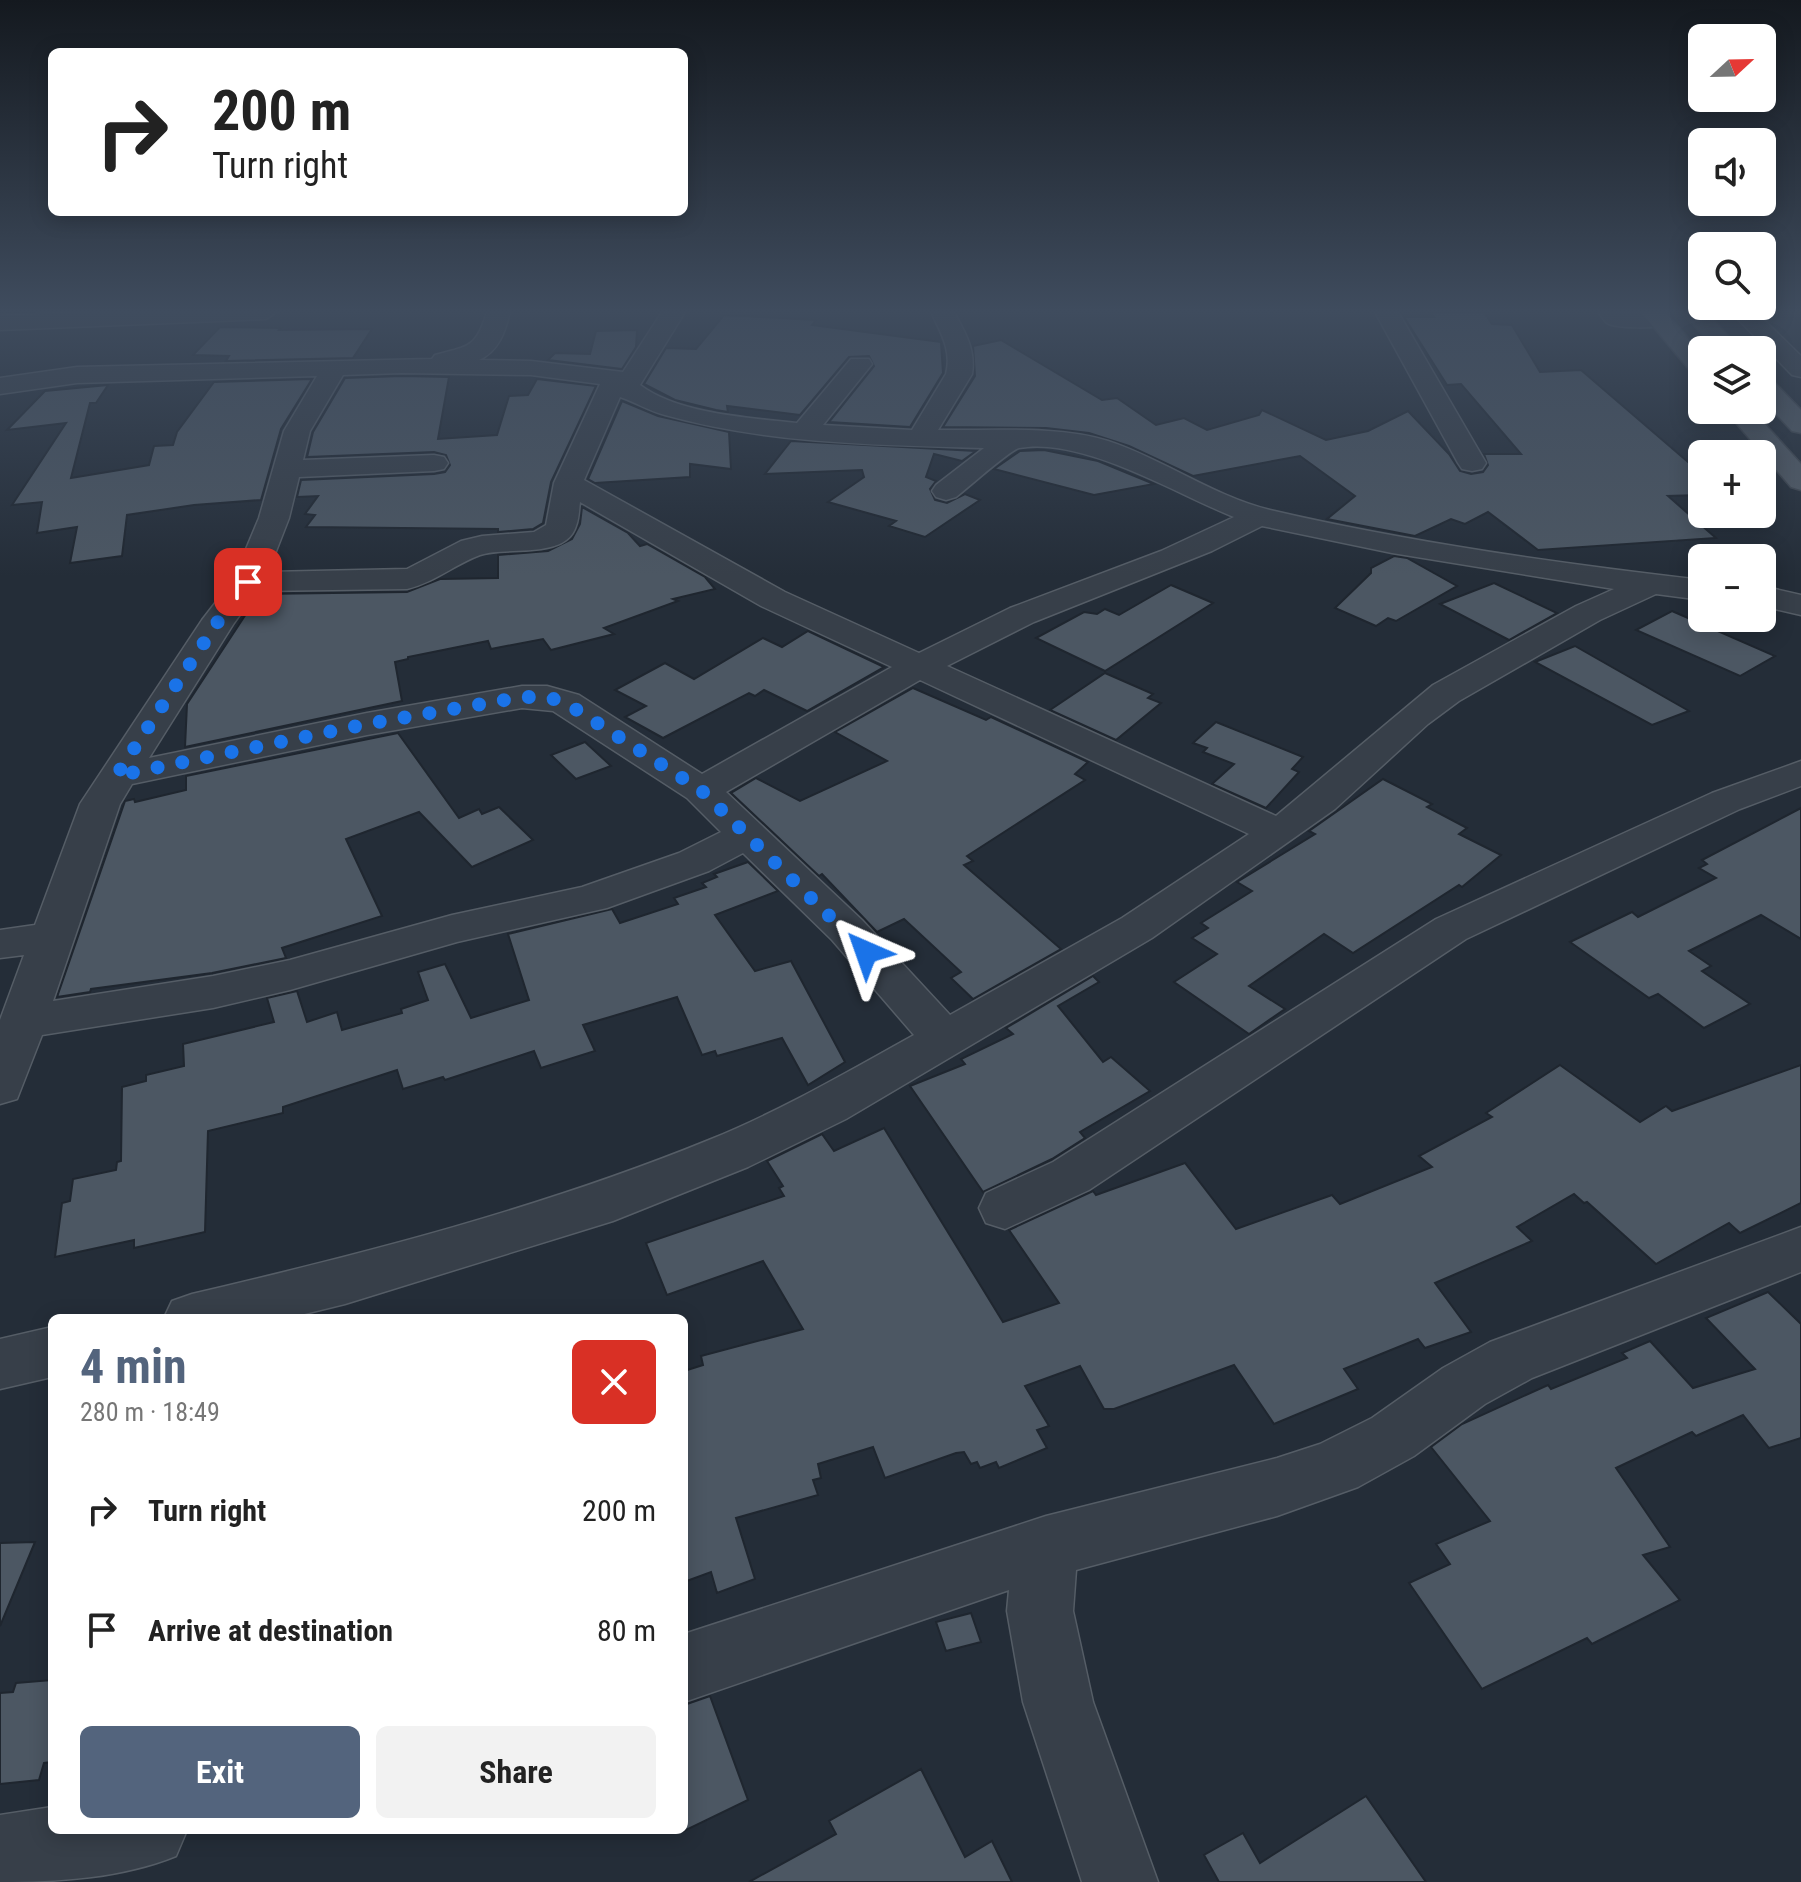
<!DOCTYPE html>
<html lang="en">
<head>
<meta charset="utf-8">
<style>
	:root { --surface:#fff; --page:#f2f2f2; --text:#222; --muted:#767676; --accent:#53647d }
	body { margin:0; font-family:"Roboto Condensed",sans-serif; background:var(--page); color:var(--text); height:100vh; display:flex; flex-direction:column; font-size:30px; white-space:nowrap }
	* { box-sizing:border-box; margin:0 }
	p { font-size:26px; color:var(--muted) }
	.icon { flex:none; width:44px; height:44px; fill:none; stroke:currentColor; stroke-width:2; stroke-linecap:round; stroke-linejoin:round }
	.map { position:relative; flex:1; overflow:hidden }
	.details { position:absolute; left:48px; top:1314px; width:640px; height:520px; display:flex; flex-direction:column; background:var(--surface); border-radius:12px; box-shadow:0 4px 20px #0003 }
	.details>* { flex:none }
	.hud { position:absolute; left:48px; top:48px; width:640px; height:168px; border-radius:12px; box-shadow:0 4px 20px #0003; background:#fff; color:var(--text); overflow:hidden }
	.needle { width:52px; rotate:68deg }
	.controls { position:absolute; left:1688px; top:24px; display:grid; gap:16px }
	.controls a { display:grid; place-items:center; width:88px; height:88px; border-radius:12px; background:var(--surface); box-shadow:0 4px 20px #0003; font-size:40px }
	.pin { position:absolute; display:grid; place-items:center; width:68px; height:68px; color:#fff; margin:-34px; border-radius:16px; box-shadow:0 4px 12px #0006 }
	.me { position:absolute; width:88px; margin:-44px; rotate:317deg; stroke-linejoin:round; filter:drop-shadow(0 0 6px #0008) }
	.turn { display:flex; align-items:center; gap:28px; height:168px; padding:0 32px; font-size:36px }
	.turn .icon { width:104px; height:104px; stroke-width:2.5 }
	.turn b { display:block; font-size:56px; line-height:68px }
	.round { display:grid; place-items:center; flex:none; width:84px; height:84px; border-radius:12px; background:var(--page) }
	.summary { display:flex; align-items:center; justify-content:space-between; height:136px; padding:0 32px }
	h1 { font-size:48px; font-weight:700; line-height:60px; color:var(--accent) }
	.cta { display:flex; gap:16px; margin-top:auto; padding:16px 32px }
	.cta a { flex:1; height:92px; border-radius:12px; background:var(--accent); color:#fff; font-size:32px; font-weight:700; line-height:92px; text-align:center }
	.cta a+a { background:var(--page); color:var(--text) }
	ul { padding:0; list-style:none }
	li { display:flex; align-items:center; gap:24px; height:120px; padding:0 32px }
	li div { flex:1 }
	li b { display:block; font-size:30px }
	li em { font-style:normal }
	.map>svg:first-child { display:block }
	.building { fill:#4c5763; stroke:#1f262f; stroke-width:2 }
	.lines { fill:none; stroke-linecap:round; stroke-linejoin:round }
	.minor-casing { stroke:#555d66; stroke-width:3 }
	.primary-casing { stroke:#414851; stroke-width:3 }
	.minor { fill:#373f49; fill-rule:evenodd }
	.primary { fill:#555e68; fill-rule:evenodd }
	.route { stroke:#1a73e8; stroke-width:14; stroke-dasharray:0 25.2 }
</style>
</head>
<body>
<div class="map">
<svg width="1801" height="1882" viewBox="0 0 1801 1882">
	<rect width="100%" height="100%" fill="#242d38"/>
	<g class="building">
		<path d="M 1430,312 L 1484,312 L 1492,324 L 1512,325 L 1540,372 L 1581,370 L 1702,474 L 1702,495 L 1668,496 L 1716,538 L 1538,550 L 1488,512 L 1465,524 L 1451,519 L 1415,536 L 1327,519 L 1355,496 L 1300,456 L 1193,476 L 1129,446 L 1089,433 L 1046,428 L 943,427 L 975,376 L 973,346 L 1001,340 L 1102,400 L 1117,398 L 1156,425 L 1184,418 L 1207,430 L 1259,415 L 1262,410 L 1326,440 L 1368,431 L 1408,411 L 1449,454 L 1460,471 L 1471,474 L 1483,472 L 1488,465 L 1484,454 L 1521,454 L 1461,384 L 1447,385 L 1404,317 L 1434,317 Z"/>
		<path d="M 724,315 L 816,320 L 812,325 L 941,342 L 943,373 L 910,427 L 829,422 L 874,366 L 869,356 L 849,357 L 800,415 L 727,406 L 728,412 L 716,410 L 675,400 L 644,384 L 666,348 L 696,349 Z"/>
		<path d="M 220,327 L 281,328 L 279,330 L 372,329 L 353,358 L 226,361 L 229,356 L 193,355 Z"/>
		<path d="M 637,330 L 636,347 L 622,369 L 548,360 L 555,353 L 590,354 L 596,331 Z"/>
		<path d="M 402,376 L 449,377 L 438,439 L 497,435 L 509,396 L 528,395 L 537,379 L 596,386 L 551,482 L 543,523 L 533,529 L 498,532 L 498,529 L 306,527 L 315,515 L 305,514 L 318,496 L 297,497 L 301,480 L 434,474 L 445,472 L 450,465 L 446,455 L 434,452 L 307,457 L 313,432 L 345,378 Z"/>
		<path d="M 312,379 L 281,429 L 261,500 L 194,505 L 127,515 L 122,556 L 70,563 L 77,527 L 37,533 L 42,502 L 12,505 L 66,423 L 7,430 L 45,391 L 108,385 L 96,403 L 90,403 L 71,478 L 149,465 L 154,446 L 173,445 L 177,432 L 214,382 Z"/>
		<path d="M 622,401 L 658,416 L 729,432 L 731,469 L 690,464 L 690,477 L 595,483 L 588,479 Z"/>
		<path d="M 791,441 L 976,451 L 962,461 L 934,454 L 926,477 L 936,481 L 930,489 L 935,500 L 947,503 L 965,494 L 980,500 L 925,537 L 889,526 L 896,521 L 828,502 L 864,477 L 862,470 L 765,474 Z"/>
		<path d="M 1044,450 L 1098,461 L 1154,484 L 1094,495 L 994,469 L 1020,451 Z"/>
		<path d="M 582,507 L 628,533 L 640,546 L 647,544 L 705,577 L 715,589 L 673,599 L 678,601 L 604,628 L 614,634 L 551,650 L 543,639 L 491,649 L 488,641 L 408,657 L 408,659 L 395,662 L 402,701 L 185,747 L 187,704 L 259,594 L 407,592 L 440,579 L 498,578 L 498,555 L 548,551 L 572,539 L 580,524 Z"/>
		<path d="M 1394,556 L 1407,558 L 1457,586 L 1396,621 L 1388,618 L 1376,626 L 1335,608 L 1371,573 L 1371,568 Z"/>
		<path d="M 1494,583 L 1557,613 L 1509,640 L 1440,604 Z"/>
		<path d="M 1171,585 L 1213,603 L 1105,671 L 1036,638 L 1084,612 L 1097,614 L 1105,609 L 1119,615 Z"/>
		<path d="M 1672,611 L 1775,656 L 1740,676 L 1636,630 Z"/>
		<path d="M 808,631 L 884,667 L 807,711 L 764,690 L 755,696 L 749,693 L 663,738 L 625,717 L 646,706 L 615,690 L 665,663 L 694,679 L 763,638 L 782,647 Z"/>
		<path d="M 1575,646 L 1689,711 L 1652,725 L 1535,662 Z"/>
		<path d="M 1105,673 L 1153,694 L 1148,698 L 1161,703 L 1116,740 L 1050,710 Z"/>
		<path d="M 913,688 L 986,720 L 991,717 L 1088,762 L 1075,774 L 1085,780 L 967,856 L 973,861 L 964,865 L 1061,949 L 973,999 L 951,978 L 961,972 L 904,919 L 877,932 L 822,874 L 819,876 L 731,793 L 756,778 L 800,801 L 887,761 L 835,732 Z"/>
		<path d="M 1216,722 L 1303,757 L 1292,769 L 1299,772 L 1266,808 L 1212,784 L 1234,764 L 1203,752 L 1207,748 L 1193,743 Z"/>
		<path d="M 398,733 L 459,818 L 479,809 L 482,814 L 499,807 L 533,840 L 472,867 L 419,812 L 346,839 L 382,916 L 282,948 L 286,958 L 212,973 L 91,989 L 90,992 L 57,997 L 125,801 L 134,799 L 135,802 L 186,790 L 186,776 Z"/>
		<path d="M 585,742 L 611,766 L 576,779 L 551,755 Z"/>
		<path d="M 1383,779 L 1432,804 L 1427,807 L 1467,828 L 1459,834 L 1501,855 L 1462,887 L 1459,885 L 1353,953 L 1324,934 L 1249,986 L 1285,1009 L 1249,1034 L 1174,982 L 1217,954 L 1192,938 L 1208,928 L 1201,923 L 1252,891 L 1237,882 L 1315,834 L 1309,831 Z"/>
		<path d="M 1801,808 L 1801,939 L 1761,915 L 1689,951 L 1711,966 L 1702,971 L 1750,1004 L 1704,1028 L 1658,994 L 1649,998 L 1570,942 L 1632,912 L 1638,917 L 1716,878 L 1699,868 L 1707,864 L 1702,860 Z"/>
		<path d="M 748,862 L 778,891 L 715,915 L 755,971 L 791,961 L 845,1062 L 808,1085 L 782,1038 L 717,1056 L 715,1051 L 702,1055 L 677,997 L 583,1025 L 595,1051 L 541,1068 L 534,1051 L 445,1080 L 443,1077 L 403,1089 L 397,1070 L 283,1107 L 283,1113 L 208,1131 L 205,1232 L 134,1248 L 134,1240 L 55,1257 L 62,1203 L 70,1201 L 73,1179 L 116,1170 L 117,1162 L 121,1161 L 122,1087 L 146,1081 L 146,1075 L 184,1066 L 183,1044 L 274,1022 L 267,998 L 297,991 L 307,1022 L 337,1012 L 342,1030 L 402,1013 L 401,1009 L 428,1000 L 418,972 L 445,964 L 471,1018 L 529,1000 L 508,934 L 612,909 L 620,923 L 678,904 L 674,898 L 706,887 L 702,883 L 717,877 L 714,874 Z"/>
		<path d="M 1093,976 L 1099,982 L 1058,1006 L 1103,1062 L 1111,1057 L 1150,1091 L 1080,1132 L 1085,1138 L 1052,1159 L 983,1192 L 910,1086 L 965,1064 L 961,1059 L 1013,1034 L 1006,1028 Z"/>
		<path d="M 1560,1065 L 1640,1122 L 1666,1106 L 1672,1111 L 1801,1065 L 1801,1203 L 1740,1233 L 1729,1223 L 1656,1264 L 1587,1202 L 1584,1203 L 1574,1194 L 1517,1227 L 1532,1241 L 1435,1283 L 1471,1332 L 1425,1348 L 1418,1339 L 1344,1369 L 1358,1389 L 1274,1424 L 1234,1365 L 1114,1409 L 1104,1409 L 1080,1366 L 1025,1386 L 1049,1426 L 1037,1430 L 1047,1448 L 999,1468 L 996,1462 L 980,1468 L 977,1462 L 971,1464 L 964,1452 L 956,1453 L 885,1478 L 873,1447 L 818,1464 L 821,1478 L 813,1480 L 818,1495 L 736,1518 L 755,1579 L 717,1593 L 711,1572 L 684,1582 L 684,1371 L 703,1365 L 701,1356 L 803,1329 L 763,1261 L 667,1295 L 646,1243 L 784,1196 L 779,1188 L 783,1186 L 767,1161 L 822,1134 L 834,1151 L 884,1128 L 1003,1322 L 1059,1303 L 1009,1230 L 1093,1191 L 1096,1195 L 1185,1163 L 1236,1229 L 1332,1195 L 1340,1204 L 1432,1167 L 1419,1156 L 1492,1117 L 1486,1113 Z"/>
		<path d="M 1768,1292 L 1801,1324 L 1801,1438 L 1769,1448 L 1743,1415 L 1696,1436 L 1692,1432 L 1616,1468 L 1670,1547 L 1643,1555 L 1680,1600 L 1592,1644 L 1587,1638 L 1482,1689 L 1409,1583 L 1450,1564 L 1436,1544 L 1490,1521 L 1431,1447 L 1462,1424 L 1548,1385 L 1551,1389 L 1627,1358 L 1622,1353 L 1650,1341 L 1693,1388 L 1755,1369 L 1706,1318 Z"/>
		<path d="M 35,1542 L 0,1626 L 0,1543 Z"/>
		<path d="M 971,1613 L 981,1642 L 946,1651 L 936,1622 Z"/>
		<path d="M 52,1680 L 52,1762 L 44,1763 L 39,1780 L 0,1784 L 0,1693 L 13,1692 L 16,1683 Z"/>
		<path d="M 710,1696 L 748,1800 L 684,1831 L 684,1705 Z"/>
		<path d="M 921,1769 L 965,1857 L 992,1841 L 1012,1882 L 749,1882 L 836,1834 L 829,1821 Z"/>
		<path d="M 1366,1796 L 1426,1882 L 1219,1882 L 1204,1855 L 1243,1833 L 1260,1863 Z"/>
	</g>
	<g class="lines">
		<g class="minor-casing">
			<g id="minor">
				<path d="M 87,312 L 277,312 L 266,319 L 0,330 L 0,316 Z"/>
				<path d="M 487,312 L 510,312 C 505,332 499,351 479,360 L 531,361 L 623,372 L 662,312 L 685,312 L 640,385 C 678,414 751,418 797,423 L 851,359 L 869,359 L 872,364 L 823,425 L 912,430 L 946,374 C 952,351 941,333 931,312 L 954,312 C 965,332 976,350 972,374 L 938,430 C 990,431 1058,425 1108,441 C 1163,459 1213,496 1270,510 C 1412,543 1557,563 1702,580 L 1702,600 L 1656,594 L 1600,620 L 1459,701 L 1428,724 L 1335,809 L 1152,938 L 846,1119 L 748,1167 L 613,1221 L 345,1304 L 288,1318 L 164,1318 L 172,1301 L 192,1294 C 367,1253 542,1208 709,1140 C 781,1111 847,1072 914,1035 L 832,940 L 743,853 L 709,871 L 607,908 L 457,942 L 290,990 L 213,1008 L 42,1035 L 17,1099 L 0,1104 L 0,1020 L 24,955 L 0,958 L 0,930 L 35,925 L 80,804 L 202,620 L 233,580 L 259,518 L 284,431 L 317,376 L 77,383 L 0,394 L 0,378 L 77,367 L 432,359 L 435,355 C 469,346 476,348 487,312 ZM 402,373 L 531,375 L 600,384 L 554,483 L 546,525 L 534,532 L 482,536 L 461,541 L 407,569 L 268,572 L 289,518 L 299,477 L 434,471 L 444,469 L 448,463 L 444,457 L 434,455 L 303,460 L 310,431 L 343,375 ZM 620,397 C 635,402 649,411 665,415 C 769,444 877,445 984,448 L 936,485 L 932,491 L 936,497 L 946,500 L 956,497 C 968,488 1009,451 1019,448 C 1082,436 1176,494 1234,517 L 1161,551 L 1010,608 L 919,653 L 785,592 L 584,480 ZM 580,502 L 761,606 L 892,667 L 702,774 L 579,695 L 547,686 L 522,686 L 367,713 L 149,758 L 234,623 L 257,591 L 407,589 C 438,581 453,565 480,555 C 505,546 566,560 576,526 C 579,519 579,509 580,502 ZM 1262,526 L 1392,553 L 1614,589 L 1576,606 L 1433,685 L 1276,816 L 947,666 L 1034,622 L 1212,551 ZM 920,680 L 1249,834 L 1122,918 L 950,1015 L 862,920 L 726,792 ZM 522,708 L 553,711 L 687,798 L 721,832 L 679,853 L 582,887 L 452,915 L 290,960 L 213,976 L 53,1001 L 120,804 L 132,784 L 367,735 Z"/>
				<path d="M 1375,312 L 1398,312 L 1486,463 L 1482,469 L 1472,471 L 1462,469 L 1458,463 Z"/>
				<path d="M 1599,312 L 1659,313 L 1667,315 L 1671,320 L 1667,325 C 1657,328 1616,329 1607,323 C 1605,322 1600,314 1599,312 Z"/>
				<path d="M 1731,312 L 1756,312 L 1801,356 L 1801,377 L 1792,375 Z"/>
				<path d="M 1762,586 L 1801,595 L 1801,615 L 1762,606 Z"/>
				<path d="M 1801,761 L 1801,786 L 1740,809 L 1466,939 L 1089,1190 L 1005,1229 L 986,1223 L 979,1208 L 986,1193 L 1053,1162 L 1436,919 L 1712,793 Z"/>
				<path d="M 1801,1227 L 1801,1272 L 1532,1378 L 1485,1404 L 1414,1456 L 1358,1487 L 1277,1516 L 1076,1570 L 1073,1611 L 1093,1702 L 1158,1882 L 1082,1882 L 1023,1702 L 1007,1611 L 1009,1590 L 684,1702 L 684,1634 L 1046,1516 L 1277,1458 L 1320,1444 L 1372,1418 L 1443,1368 L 1490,1342 Z"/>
				<path d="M 52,1327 L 52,1377 L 0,1389 L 0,1339 Z"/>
				<path d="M 52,1807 L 52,1830 L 187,1830 L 176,1856 C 122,1878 58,1882 0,1882 L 0,1815 Z"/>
			</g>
		</g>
		<g class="primary-casing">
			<g id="primary">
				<path d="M 1641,312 L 1665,312 L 1702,354 L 1702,376 L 1693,374 Z"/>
				<path d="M 1682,312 L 1706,312 L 1741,350 L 1716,350 Z"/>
				<path d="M 1762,376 L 1771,379 L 1801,410 L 1801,433 L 1792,431 L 1762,399 Z"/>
				<path d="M 1725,410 L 1752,410 L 1801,464 L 1801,490 L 1791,487 Z"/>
			</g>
		</g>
		<use href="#minor" class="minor"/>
		<use href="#primary" class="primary"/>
	</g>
	<linearGradient id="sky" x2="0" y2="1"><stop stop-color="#14191f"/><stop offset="0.54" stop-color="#3f4c5e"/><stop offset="1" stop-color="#3f4c5e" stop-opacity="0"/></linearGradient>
	<rect width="1801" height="576" fill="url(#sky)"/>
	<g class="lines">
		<path class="route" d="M 248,582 L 219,620 L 116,776 L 367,724 L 522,697 L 547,697 L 566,703 L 701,790 L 866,952"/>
	</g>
</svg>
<div class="controls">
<a><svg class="needle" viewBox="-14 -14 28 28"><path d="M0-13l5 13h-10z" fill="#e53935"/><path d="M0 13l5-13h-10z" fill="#767676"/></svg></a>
<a><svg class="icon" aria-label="sound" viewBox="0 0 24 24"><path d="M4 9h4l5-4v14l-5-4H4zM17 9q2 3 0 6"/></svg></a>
<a><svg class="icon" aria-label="search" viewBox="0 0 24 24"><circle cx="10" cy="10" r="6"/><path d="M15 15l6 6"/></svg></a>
<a><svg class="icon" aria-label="layers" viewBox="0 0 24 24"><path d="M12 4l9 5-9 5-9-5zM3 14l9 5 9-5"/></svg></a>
<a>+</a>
<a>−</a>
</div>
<div class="pin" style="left:248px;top:582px;background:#d93025"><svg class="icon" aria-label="arrive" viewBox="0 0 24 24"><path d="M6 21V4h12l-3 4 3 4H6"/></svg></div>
<svg class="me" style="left:866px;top:952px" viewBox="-20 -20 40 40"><path d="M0-17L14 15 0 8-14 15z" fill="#1a73e8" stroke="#fff" stroke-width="4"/></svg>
<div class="hud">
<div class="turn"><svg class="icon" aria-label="right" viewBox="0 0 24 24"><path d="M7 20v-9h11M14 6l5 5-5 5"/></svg><div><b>200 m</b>Turn right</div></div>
</div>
<section class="details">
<div class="summary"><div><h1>4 min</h1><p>280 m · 18:49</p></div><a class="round" style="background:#d93025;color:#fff"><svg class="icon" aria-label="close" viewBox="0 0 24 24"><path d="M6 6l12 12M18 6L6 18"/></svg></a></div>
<ul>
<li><svg class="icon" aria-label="right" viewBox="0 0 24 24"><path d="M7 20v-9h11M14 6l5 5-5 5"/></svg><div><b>Turn right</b></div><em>200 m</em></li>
<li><svg class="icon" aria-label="arrive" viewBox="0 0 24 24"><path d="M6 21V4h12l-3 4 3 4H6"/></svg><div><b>Arrive at destination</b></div><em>80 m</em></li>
</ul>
<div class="cta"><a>Exit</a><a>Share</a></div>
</section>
</div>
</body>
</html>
